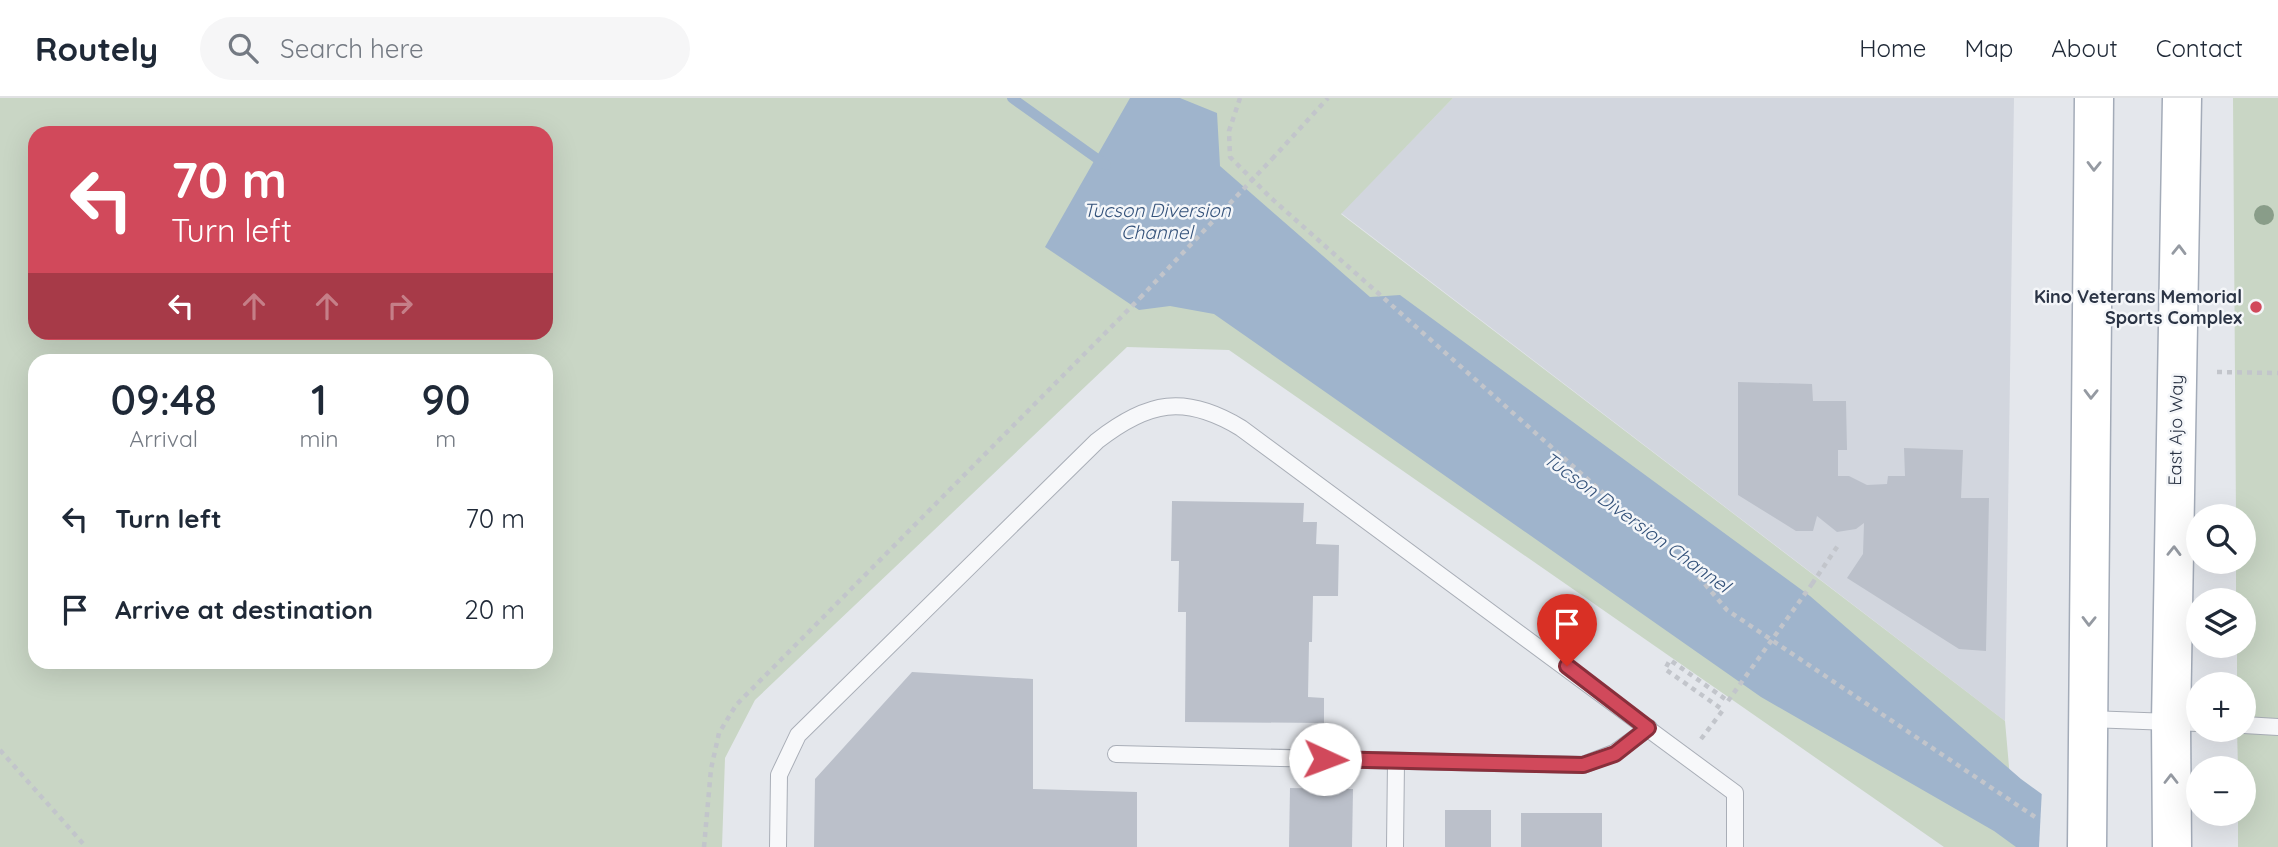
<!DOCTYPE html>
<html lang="en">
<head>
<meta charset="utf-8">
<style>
	:root { --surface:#fff; --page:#f6f6f7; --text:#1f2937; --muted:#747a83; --line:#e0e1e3 }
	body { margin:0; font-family:Quicksand,sans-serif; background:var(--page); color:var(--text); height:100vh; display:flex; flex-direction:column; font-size:26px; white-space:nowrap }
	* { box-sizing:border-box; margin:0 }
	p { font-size:23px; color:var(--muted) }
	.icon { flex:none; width:38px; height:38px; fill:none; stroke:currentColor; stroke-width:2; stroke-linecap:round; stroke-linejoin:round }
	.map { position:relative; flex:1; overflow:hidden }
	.drawer { position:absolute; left:28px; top:256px; width:525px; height:315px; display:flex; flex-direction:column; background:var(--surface); border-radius:21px; box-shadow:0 7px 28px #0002 }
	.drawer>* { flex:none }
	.banner { position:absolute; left:28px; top:28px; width:525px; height:214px; border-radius:21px; box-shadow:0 7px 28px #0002; background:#d1495b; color:#fff; overflow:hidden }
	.buttons { position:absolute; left:2186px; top:406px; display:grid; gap:14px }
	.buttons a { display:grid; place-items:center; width:70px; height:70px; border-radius:50%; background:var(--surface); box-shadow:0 7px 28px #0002; font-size:35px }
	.pin { position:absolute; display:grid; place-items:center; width:60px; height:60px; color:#fff; margin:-72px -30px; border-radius:50% 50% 50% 0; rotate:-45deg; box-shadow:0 0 7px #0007 }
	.pin .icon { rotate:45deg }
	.me { position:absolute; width:77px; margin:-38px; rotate:92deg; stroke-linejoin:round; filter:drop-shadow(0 0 5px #0008) }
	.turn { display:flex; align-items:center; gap:24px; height:147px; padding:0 28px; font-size:32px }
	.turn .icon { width:91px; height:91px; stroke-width:2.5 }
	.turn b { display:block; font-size:49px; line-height:60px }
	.lanes { display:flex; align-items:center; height:66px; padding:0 28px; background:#0003; justify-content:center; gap:35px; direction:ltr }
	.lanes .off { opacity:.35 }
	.eta { display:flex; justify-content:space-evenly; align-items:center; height:119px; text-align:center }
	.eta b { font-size:42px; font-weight:600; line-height:49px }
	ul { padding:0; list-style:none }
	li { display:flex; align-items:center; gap:21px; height:91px; padding:0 28px }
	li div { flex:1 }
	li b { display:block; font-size:26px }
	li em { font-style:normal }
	header { display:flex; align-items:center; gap:42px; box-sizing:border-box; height:98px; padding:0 35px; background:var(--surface); border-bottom:2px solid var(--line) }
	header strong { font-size:33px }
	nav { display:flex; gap:38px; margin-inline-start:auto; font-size:24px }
	.search { width:490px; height:63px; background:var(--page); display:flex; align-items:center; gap:18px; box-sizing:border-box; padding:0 24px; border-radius:38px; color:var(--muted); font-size:26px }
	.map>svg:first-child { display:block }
	.built { fill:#d2d6de }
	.green { fill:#c9d6c5; fill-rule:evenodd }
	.water { fill:#9fb4cc }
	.pier { fill:#e4e7ec }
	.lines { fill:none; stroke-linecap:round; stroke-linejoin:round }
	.stream { stroke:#9fb4cc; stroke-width:10 }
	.building { fill:#bbc0ca }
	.service-casing { stroke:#a9aeb7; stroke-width:18 }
	.primary-casing { stroke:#a3abb8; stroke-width:41 }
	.path { stroke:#c2c5cb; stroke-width:4.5; stroke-dasharray:5 5; stroke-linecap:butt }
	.service { stroke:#f7f8fa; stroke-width:16 }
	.primary { stroke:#fff; stroke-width:38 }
	.path-bridge { stroke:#c2c5cb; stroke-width:4.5; stroke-dasharray:5 5; stroke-linecap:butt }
	.tree { fill:#899d89 }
	.oneway { stroke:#959aa2 }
	.route-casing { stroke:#882f3b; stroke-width:18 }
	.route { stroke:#d1495b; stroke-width:12 }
	.poi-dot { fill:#d1495b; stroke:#f4f6f9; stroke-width:2.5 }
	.labels { text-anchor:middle; stroke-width:5; stroke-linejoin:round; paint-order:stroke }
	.poi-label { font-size:18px; font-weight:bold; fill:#2b3445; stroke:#f4f6f9; text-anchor:end }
	.street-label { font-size:18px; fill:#2b3445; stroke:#f4f6f9 }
	.water-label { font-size:19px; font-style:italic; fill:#34527a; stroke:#f4f6f9 }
</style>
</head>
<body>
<header>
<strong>Routely</strong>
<div class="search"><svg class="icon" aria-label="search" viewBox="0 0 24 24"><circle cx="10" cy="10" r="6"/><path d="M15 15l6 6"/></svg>Search here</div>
<nav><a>Home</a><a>Map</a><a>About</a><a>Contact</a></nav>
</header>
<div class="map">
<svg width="2278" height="749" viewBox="0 0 2278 749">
	<rect width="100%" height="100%" fill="#e4e7ec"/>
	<path class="built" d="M 1453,0 L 2014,0 L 2005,623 L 1341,115 Z"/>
	<g class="green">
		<path d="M 0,0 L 1453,0 L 1341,116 L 2005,623 L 2016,749 L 1944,749 L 1229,252 L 1127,249 L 755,602 L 725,660 L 722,749 L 0,749 ZM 35,35 L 546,35 L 546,234 L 35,234 ZM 35,262 L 546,262 L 546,564 L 35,564 Z"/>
		<path d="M 2233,0 L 2278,0 L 2278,749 L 2238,749 L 2238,716 L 2244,716 L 2244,670 L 2238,670 L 2237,632 L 2244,632 L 2244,586 L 2237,586 L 2237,548 L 2244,548 L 2244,502 L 2236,502 L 2236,464 L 2244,464 L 2244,418 L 2236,418 Z"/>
	</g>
	<path class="water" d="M 1130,0 L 1180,0 L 1217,15 L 1220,68 L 1370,199 L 1400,197 L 1810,498 L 2021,681 L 2115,749 L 2016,749 L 1994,733 L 1761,599 L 1214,216 L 1170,208 L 1139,212 L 1045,149 Z"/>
	<path class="pier" d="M 2042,691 L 2117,746 L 2118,749 L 2039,749 Z"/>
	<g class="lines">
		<path class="stream" d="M 1012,0 L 1106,67"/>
	</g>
	<g class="building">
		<path d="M 1738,284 L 1812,286 L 1813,303 L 1846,303 L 1847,352 L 1838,352 L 1838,378 L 1849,378 L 1867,387 L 1887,386 L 1888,378 L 1905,378 L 1904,350 L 1963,352 L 1961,400 L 1989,400 L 1986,553 L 1959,551 L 1847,480 L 1863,456 L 1864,425 L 1856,431 L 1837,434 L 1817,418 L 1813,433 L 1796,433 L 1738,397 Z"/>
		<path d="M 1172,403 L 1304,405 L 1303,424 L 1317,424 L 1316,446 L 1339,447 L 1338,498 L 1313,498 L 1312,544 L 1309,544 L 1308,599 L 1324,600 L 1324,625 L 1185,624 L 1186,514 L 1178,514 L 1179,463 L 1171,463 Z"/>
		<path d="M 912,574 L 1033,581 L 1033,691 L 1137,694 L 1137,749 L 814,749 L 815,681 Z"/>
		<path d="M 1290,690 L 1353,691 L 1352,749 L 1289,749 Z"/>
		<rect x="1445" y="712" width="46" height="37"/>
		<rect x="1521" y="715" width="81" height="34"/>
	</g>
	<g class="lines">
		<g class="service-casing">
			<g id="service">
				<path d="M 2089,621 L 2198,625"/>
				<path d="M 2244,627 L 2278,629"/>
				<path d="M 1116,656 L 1583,667 L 1614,655 L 1649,630"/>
				<path d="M 778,749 L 779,677 L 798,637 L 1097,343 C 1148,303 1185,296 1241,330 L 1735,695 L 1735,749"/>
				<path d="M 1395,749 L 1396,664"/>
			</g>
		</g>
		<g class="primary-casing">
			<g id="primary">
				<path d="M 2087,749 L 2094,0"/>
				<path d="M 2172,749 L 2171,624 L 2182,0"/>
			</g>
		</g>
		<g class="path">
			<path d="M 1240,0 L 1229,33 L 1230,59 L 1271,100 L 1629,418 L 1686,464 L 1727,512 L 2035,719"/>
			<path d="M 1272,61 L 1328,0"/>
			<path d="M 2217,274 L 2278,275"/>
			<path d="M 1812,486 L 1839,446"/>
			<path d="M 1701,641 L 1723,612 L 1665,571 L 1670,562 L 1728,603"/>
			<path d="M 0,652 L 86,749"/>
			<path d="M 704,749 L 711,671 L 719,635 L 736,607 L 1140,200"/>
		</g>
		<use href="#service" class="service"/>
		<use href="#primary" class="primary"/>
		<g class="path-bridge">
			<path d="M 1140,200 L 1272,61"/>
			<path d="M 1728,603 L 1812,486"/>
		</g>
	</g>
	<circle class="tree" cx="2264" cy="117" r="10"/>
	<defs><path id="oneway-chevron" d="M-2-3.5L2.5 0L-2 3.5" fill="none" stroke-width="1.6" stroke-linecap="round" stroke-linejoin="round" transform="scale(1.75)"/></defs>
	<g class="oneway">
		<use href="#oneway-chevron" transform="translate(2094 68) rotate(91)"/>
		<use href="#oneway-chevron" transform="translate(2179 152) rotate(-89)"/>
		<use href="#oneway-chevron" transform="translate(2091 296) rotate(91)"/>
		<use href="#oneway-chevron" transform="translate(2174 453) rotate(-89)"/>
		<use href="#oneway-chevron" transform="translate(2089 523) rotate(91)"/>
		<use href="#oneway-chevron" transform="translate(2171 681) rotate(-90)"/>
	</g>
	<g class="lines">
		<g class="route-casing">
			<path id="route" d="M 1325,661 L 1583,667 L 1615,656 L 1648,630 L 1567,568"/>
		</g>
		<use href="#route" class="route"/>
	</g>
	<circle class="poi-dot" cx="2256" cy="209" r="7"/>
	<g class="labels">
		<g class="poi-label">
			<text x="2242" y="205">Kino Veterans Memorial<tspan x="2242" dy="21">Sports Complex</tspan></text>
		</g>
		<g class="street-label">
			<text transform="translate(2176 332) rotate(-89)" y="6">East Ajo Way</text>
		</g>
		<g class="water-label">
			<text x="1157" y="119">Tucson Diversion<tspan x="1157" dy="22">Channel</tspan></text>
			<text transform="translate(1637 424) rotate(36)" y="7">Tucson Diversion Channel</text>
		</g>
	</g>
</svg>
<div class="buttons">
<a><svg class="icon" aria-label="search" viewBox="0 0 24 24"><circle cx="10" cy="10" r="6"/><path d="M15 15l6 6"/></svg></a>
<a><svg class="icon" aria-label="layers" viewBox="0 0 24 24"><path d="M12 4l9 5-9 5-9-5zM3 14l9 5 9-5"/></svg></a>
<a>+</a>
<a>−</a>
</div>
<div class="pin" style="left:1567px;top:568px;background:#d93025"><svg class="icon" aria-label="arrive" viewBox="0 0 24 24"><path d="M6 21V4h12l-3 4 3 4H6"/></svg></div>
<svg class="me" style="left:1325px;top:661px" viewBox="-20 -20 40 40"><circle r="19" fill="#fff"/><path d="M0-13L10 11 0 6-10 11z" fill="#d1495b"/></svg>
<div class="banner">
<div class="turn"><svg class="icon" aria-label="left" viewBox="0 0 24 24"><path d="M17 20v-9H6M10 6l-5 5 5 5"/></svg><div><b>70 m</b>Turn left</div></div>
<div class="lanes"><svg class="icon" aria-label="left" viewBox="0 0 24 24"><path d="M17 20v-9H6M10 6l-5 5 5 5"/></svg><svg class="icon off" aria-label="ahead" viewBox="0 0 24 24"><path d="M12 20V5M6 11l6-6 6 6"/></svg><svg class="icon off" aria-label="ahead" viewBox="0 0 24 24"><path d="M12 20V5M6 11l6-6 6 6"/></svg><svg class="icon off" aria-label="right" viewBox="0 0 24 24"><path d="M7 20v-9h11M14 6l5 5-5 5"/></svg></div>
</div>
<section class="drawer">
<div class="eta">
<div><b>09:48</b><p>Arrival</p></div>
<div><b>1</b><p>min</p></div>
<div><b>90</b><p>m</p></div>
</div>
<ul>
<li><svg class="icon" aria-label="left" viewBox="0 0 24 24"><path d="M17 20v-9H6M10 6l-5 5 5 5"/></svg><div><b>Turn left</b></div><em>70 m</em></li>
<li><svg class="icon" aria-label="arrive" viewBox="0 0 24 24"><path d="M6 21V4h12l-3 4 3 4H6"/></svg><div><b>Arrive at destination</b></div><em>20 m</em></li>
</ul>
</section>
</div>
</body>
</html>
